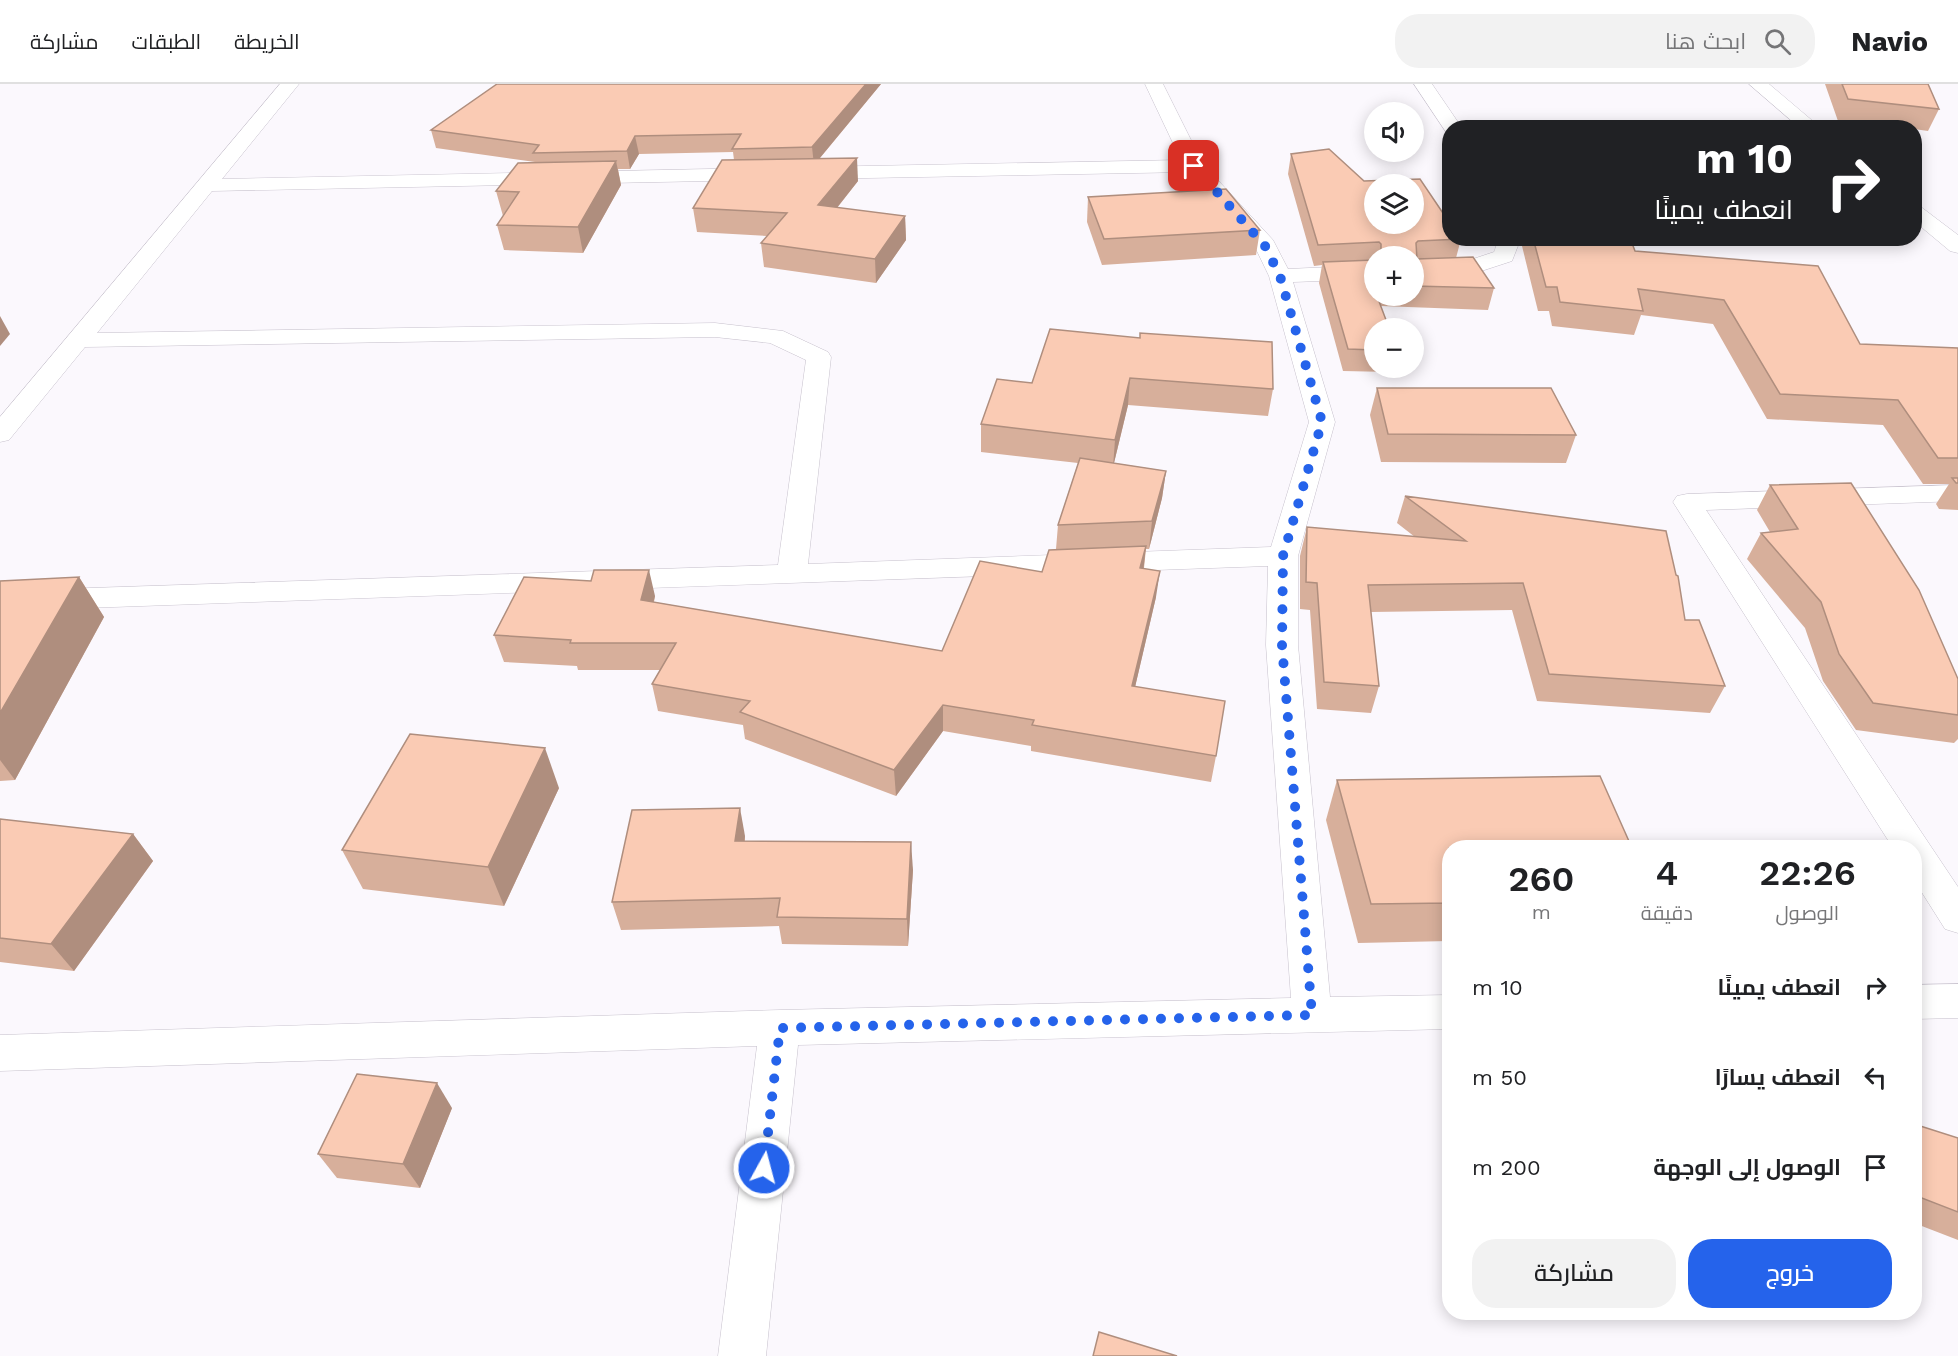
<!DOCTYPE html>
<html lang="ar">
<head>
<meta charset="utf-8">
<style>
	:root { --surface:#fff; --page:#f2f2f2; --text:#202124; --muted:#757577; --line:#e0e0e0; --accent:#2563eb }
	body { margin:0; font-family:"Work Sans",Cairo,sans-serif; background:var(--page); color:var(--text); direction:rtl; height:100vh; display:flex; flex-direction:column; font-size:22px; white-space:nowrap }
	* { box-sizing:border-box; margin:0 }
	p { font-size:20px; color:var(--muted) }
	.icon { flex:none; width:33px; height:33px; fill:none; stroke:currentColor; stroke-width:2; stroke-linecap:round; stroke-linejoin:round }
	.map { position:relative; flex:1; overflow:hidden; direction:ltr }
	.panel { position:absolute; left:1442px; top:756px; width:480px; height:480px; display:flex; flex-direction:column; background:var(--surface); border-radius:24px; box-shadow:0 3px 15px #0003; direction:rtl }
	.panel>* { flex:none }
	.banner { position:absolute; left:1442px; top:36px; width:480px; height:126px; border-radius:24px; box-shadow:0 3px 15px #0003; direction:rtl; background:#202124; color:#fff; overflow:hidden }
	.fabs { position:absolute; left:1364px; top:18px; display:grid; gap:12px }
	.fabs a { display:grid; place-items:center; width:60px; height:60px; border-radius:50%; background:var(--surface); box-shadow:0 3px 15px #0003; font-size:30px }
	.pin { position:absolute; display:grid; place-items:center; width:51px; height:51px; color:#fff; margin:-26px; border-radius:12px; box-shadow:0 3px 9px #0006 }
	.me { position:absolute; width:66px; margin:-33px; rotate:7deg; stroke-linejoin:round; filter:drop-shadow(0 0 4px #0008) }
	.turn { display:flex; align-items:center; gap:21px; height:126px; padding:0 30px; font-size:27px }
	.turn .icon { width:78px; height:78px; stroke-width:2.5 }
	.turn b { display:block; font-size:42px; line-height:51px }
	.eta { display:flex; justify-content:space-evenly; align-items:center; height:102px; text-align:center }
	.eta b { font-size:36px; font-weight:600; line-height:42px }
	.cta { display:flex; gap:12px; margin-top:auto; padding:12px 30px }
	.cta a { flex:1; height:69px; border-radius:24px; background:var(--accent); color:#fff; font-size:24px; font-weight:600; line-height:69px; text-align:center }
	.cta a+a { background:var(--page); color:var(--text) }
	ul { padding:0; list-style:none }
	li { display:flex; align-items:center; gap:18px; height:90px; padding:0 30px }
	li div { flex:1 }
	li b { display:block; font-size:22px }
	li em { font-style:normal }
	header { display:flex; align-items:center; gap:36px; box-sizing:border-box; height:84px; padding:0 30px; background:var(--surface); border-bottom:2px solid var(--line) }
	header strong { font-size:28px }
	nav { display:flex; gap:33px; margin-inline-start:auto; font-size:21px }
	.search { width:420px; height:54px; background:var(--page); display:flex; align-items:center; gap:15px; box-sizing:border-box; padding:0 21px; border-radius:24px; color:var(--muted); font-size:22px }
	.map>svg:first-child { display:block }
	.lines { fill:none; stroke-linecap:round; stroke-linejoin:round }
	.street-casing { stroke:#c6c0cc; stroke-width:1 }
	.street { fill:#fff; fill-rule:evenodd }
	.wall { fill:#d7af9b; fill-rule:evenodd }
	.shaded-wall { fill:#af8e7e }
	.building { fill:#facbb4; stroke:#af8e7e; stroke-width:1.5; fill-rule:evenodd }
	.route { stroke:#2563eb; stroke-width:10; stroke-dasharray:0 18 }
</style>
</head>
<body>
<header>
<strong>Navio</strong>
<div class="search"><svg class="icon" aria-label="search" viewBox="0 0 24 24"><circle cx="10" cy="10" r="6"/><path d="M15 15l6 6"/></svg>ابحث هنا</div>
<nav><a>الخريطة</a><a>الطبقات</a><a>مشاركة</a></nav>
</header>
<div class="map">
<svg width="1958" height="1272" viewBox="0 0 1958 1272">
	<rect width="100%" height="100%" fill="#fbf8fd"/>
	<g class="lines">
		<g class="street-casing">
			<g id="street">
				<path d="M 280,0 L 299,0 L 222,95 L 758,84 L 765,86 L 768,90 L 765,94 L 758,96 L 212,107 L 97,249 L 715,239 L 783,247 L 828,268 L 831,273 L 808,480 L 1271,463 L 1309,338 L 1269,192 L 1255,163 L 1189,88 L 813,95 L 806,93 L 803,89 L 806,85 L 813,83 L 1181,76 L 1145,0 L 1163,0 L 1203,80 L 1273,156 L 1288,185 L 1374,181 L 1374,195 L 1293,198 L 1335,338 L 1298,472 L 1298,561 L 1330,913 L 1449,911 L 1449,945 L 798,961 L 766,1272 L 718,1272 L 757,962 L 0,987 L 0,951 L 780,926 L 1291,914 L 1266,561 L 1268,482 L 0,527 L 0,507 L 778,481 L 806,276 L 770,259 L 715,253 L 85,263 L 9,356 L 0,358 L 0,333 Z"/>
				<path d="M 1414,0 L 1432,0 L 1462,44 L 1449,44 L 1449,49 L 1446,48 Z"/>
				<path d="M 1749,0 L 1769,0 L 1821,44 L 1800,44 Z"/>
				<path d="M 1914,121 L 1921,123 L 1958,151 L 1958,169 L 1950,167 L 1914,137 Z"/>
				<path d="M 1499,154 L 1521,154 L 1512,177 L 1466,192 L 1413,194 L 1413,180 L 1464,178 L 1494,168 Z"/>
				<path d="M 1958,401 L 1958,417 L 1706,426 L 1958,803 L 1958,849 L 1945,845 L 1914,796 L 1914,764 L 1893,764 L 1673,418 L 1677,412 L 1687,410 Z"/>
				<path d="M 1958,900 L 1958,934 L 1914,935 L 1914,901 Z"/>
			</g>
		</g>
		<use href="#street" class="street"/>
	</g>
	<g class="wall">
		<path d="M 497,0 L 881,0 L 820,74 L 858,97 L 837,124 L 905,132 L 906,156 L 876,199 L 764,183 L 761,159 L 767,152 L 697,148 L 693,124 L 734,76 L 733,68 L 639,70 L 630,85 L 618,85 L 621,101 L 583,169 L 504,166 L 497,141 L 503,132 L 496,107 L 535,79 L 535,78 L 436,64 L 431,46 Z"/>
		<path d="M 1825,0 L 1928,0 L 1939,25 L 1928,47 L 1914,45 L 1914,44 L 1899,44 L 1838,37 Z"/>
		<path d="M 1291,70 L 1364,97 L 1461,155 L 1456,174 L 1494,204 L 1488,226 L 1381,222 L 1374,244 L 1374,284 L 1392,284 L 1390,288 L 1343,287 L 1319,199 L 1322,181 L 1314,182 L 1288,90 ZM 1374,172 L 1413,172 L 1413,212 L 1374,212 Z"/>
		<path d="M 1088,113 L 1260,146 L 1256,171 L 1102,181 L 1087,138 Z"/>
		<path d="M 1524,154 L 1630,154 L 1635,167 L 1860,260 L 1958,264 L 1958,426 L 1939,425 L 1936,420 L 1949,400 L 1923,400 L 1883,341 L 1767,335 L 1713,240 L 1641,231 L 1634,251 L 1552,242 L 1549,227 L 1538,227 L 1522,162 Z"/>
		<path d="M 1050,245 L 1273,305 L 1268,332 L 1128,321 L 1114,379 L 1166,387 L 1162,414 L 1149,465 L 1146,465 L 1144,484 L 1156,513 L 1135,603 L 1216,672 L 1211,698 L 1031,667 L 1031,662 L 943,647 L 896,712 L 745,655 L 743,641 L 658,627 L 652,600 L 660,586 L 578,586 L 577,582 L 504,578 L 494,551 L 591,497 L 655,512 L 654,518 L 942,567 L 1042,488 L 1056,465 L 1058,441 L 1078,379 L 981,368 L 981,340 L 1032,299 Z"/>
		<path d="M 1377,304 L 1576,351 L 1566,379 L 1381,378 L 1370,331 Z"/>
		<path d="M 1770,401 L 1958,595 L 1958,655 L 1954,659 L 1856,646 L 1823,597 L 1805,544 L 1747,475 L 1761,449 L 1770,448 L 1757,426 Z"/>
		<path d="M 1405,412 L 1685,536 L 1725,602 L 1710,629 L 1537,617 L 1512,526 L 1371,528 L 1379,602 L 1371,629 L 1317,625 L 1310,526 L 1300,525 L 1300,472 L 1307,443 L 1415,453 L 1397,439 Z"/>
		<path d="M 79,493 L 104,533 L 15,696 L 0,697 L 0,497 Z"/>
		<path d="M 1337,696 L 1449,764 L 1449,857 L 1358,859 L 1326,736 Z"/>
		<path d="M 559,704 L 504,822 L 363,805 L 342,766 Z"/>
		<path d="M 0,735 L 133,750 L 153,777 L 74,887 L 0,878 Z"/>
		<path d="M 745,752 L 745,757 L 913,786 L 908,862 L 782,860 L 779,842 L 621,846 L 612,818 Z"/>
		<path d="M 452,1024 L 420,1104 L 337,1094 L 318,1070 Z"/>
		<path d="M 1914,1040 L 1958,1054 L 1958,1156 L 1914,1139 Z"/>
	</g>
	<g class="shaded-wall">
		<path d="M 866,0 L 881,0 L 814,81 L 812,63 Z"/>
		<path d="M 635,52 L 639,70 L 630,85 L 627,67 Z"/>
		<path d="M 857,74 L 858,97 L 820,145 L 818,121 Z"/>
		<path d="M 616,77 L 621,101 L 583,169 L 578,143 Z"/>
		<path d="M 905,132 L 906,156 L 876,199 L 875,175 Z"/>
		<path d="M 0,232 L 10,250 L 0,262 Z"/>
		<path d="M 1130,294 L 1128,321 L 1113,383 L 1115,356 Z"/>
		<path d="M 1166,387 L 1162,414 L 1149,465 L 1152,437 Z"/>
		<path d="M 1146,462 L 1143,489 L 1140,484 Z"/>
		<path d="M 649,486 L 655,512 L 647,543 L 641,516 Z"/>
		<path d="M 1160,487 L 1156,513 L 1129,629 L 1132,602 Z"/>
		<path d="M 79,493 L 104,533 L 15,696 L 0,676 L 0,629 Z"/>
		<path d="M 943,621 L 943,647 L 896,712 L 894,686 Z"/>
		<path d="M 545,664 L 559,704 L 504,822 L 488,783 Z"/>
		<path d="M 740,724 L 745,752 L 741,785 L 735,757 Z"/>
		<path d="M 133,750 L 153,777 L 74,887 L 51,860 Z"/>
		<path d="M 911,758 L 913,786 L 908,862 L 907,835 Z"/>
		<path d="M 437,999 L 452,1024 L 420,1104 L 403,1080 Z"/>
	</g>
	<g class="building">
		<path d="M 497,0 L 866,0 L 812,63 L 732,65 L 741,50 L 635,52 L 627,67 L 533,69 L 539,61 L 431,46 Z"/>
		<path d="M 1842,0 L 1928,0 L 1939,25 L 1848,15 Z"/>
		<path d="M 1329,65 L 1364,97 L 1420,95 L 1449,138 L 1449,154 L 1461,155 L 1418,157 L 1416,159 L 1417,175 L 1473,173 L 1494,204 L 1413,202 L 1413,172 L 1381,172 L 1381,160 L 1379,158 L 1318,161 L 1291,70 ZM 1374,100 L 1413,100 L 1413,140 L 1374,140 Z"/>
		<path d="M 857,74 L 818,121 L 905,132 L 875,175 L 761,159 L 787,129 L 693,124 L 722,76 Z"/>
		<path d="M 616,77 L 578,143 L 497,141 L 519,108 L 496,107 L 518,79 Z"/>
		<path d="M 1226,105 L 1260,146 L 1104,155 L 1088,113 Z"/>
		<path d="M 1533,154 L 1630,154 L 1635,167 L 1818,182 L 1860,260 L 1958,264 L 1958,374 L 1938,374 L 1898,316 L 1780,310 L 1724,216 L 1638,205 L 1643,227 L 1560,218 L 1557,203 L 1546,203 Z"/>
		<path d="M 1374,176 L 1374,212 L 1377,212 L 1389,244 L 1374,244 L 1374,266 L 1348,265 L 1323,178 Z"/>
		<path d="M 1050,245 L 1140,254 L 1140,249 L 1272,258 L 1273,305 L 1130,294 L 1115,356 L 981,340 L 997,295 L 1032,299 Z"/>
		<path d="M 1377,304 L 1551,304 L 1576,351 L 1388,350 Z"/>
		<path d="M 1080,374 L 1166,387 L 1152,437 L 1058,441 Z"/>
		<path d="M 1952,394 L 1958,394 L 1958,399 L 1956,399 Z"/>
		<path d="M 1851,399 L 1919,506 L 1958,595 L 1958,631 L 1873,619 L 1839,570 L 1821,518 L 1761,449 L 1798,445 L 1770,401 Z"/>
		<path d="M 1405,412 L 1666,447 L 1676,491 L 1678,492 L 1685,536 L 1699,536 L 1725,602 L 1549,590 L 1523,499 L 1368,501 L 1379,602 L 1324,598 L 1317,499 L 1306,498 L 1307,443 L 1466,457 Z"/>
		<path d="M 1146,462 L 1140,484 L 1160,487 L 1132,602 L 1225,617 L 1216,672 L 1032,641 L 1034,636 L 943,621 L 894,686 L 740,628 L 750,617 L 652,600 L 676,559 L 570,559 L 571,556 L 494,551 L 524,493 L 591,497 L 594,486 L 649,486 L 641,516 L 942,567 L 980,477 L 1042,488 L 1049,466 Z"/>
		<path d="M 79,493 L 0,629 L 0,497 Z"/>
		<path d="M 410,650 L 545,664 L 488,783 L 342,766 Z"/>
		<path d="M 1600,692 L 1632,764 L 1449,764 L 1449,819 L 1371,820 L 1337,696 Z"/>
		<path d="M 740,724 L 735,757 L 911,758 L 907,835 L 777,833 L 780,814 L 612,818 L 632,726 Z"/>
		<path d="M 0,735 L 133,750 L 51,860 L 0,854 Z"/>
		<path d="M 357,990 L 437,999 L 403,1080 L 318,1070 Z"/>
		<path d="M 1914,1040 L 1958,1054 L 1958,1128 L 1914,1111 Z"/>
		<path d="M 1099,1248 L 1177,1272 L 1093,1272 Z"/>
	</g>
	<g class="lines">
		<path class="route" d="M 764,1084 L 780,944 L 1312,931 L 1282,561 L 1283,472 L 1322,338 L 1280,192 L 1265,162 L 1194,82"/>
	</g>
</svg>
<div class="fabs">
<a><svg class="icon" aria-label="sound" viewBox="0 0 24 24"><path d="M4 9h4l5-4v14l-5-4H4zM17 9q2 3 0 6"/></svg></a>
<a><svg class="icon" aria-label="layers" viewBox="0 0 24 24"><path d="M12 4l9 5-9 5-9-5zM3 14l9 5 9-5"/></svg></a>
<a>+</a>
<a>−</a>
</div>
<div class="pin" style="left:1194px;top:82px;background:#d93025"><svg class="icon" aria-label="arrive" viewBox="0 0 24 24"><path d="M6 21V4h12l-3 4 3 4H6"/></svg></div>
<svg class="me" style="left:764px;top:1084px" viewBox="-20 -20 40 40"><circle r="17" fill="#2563eb" stroke="#fff" stroke-width="3"/><path d="M0-11L8 9 0 5-8 9z" fill="#fff"/></svg>
<div class="banner">
<div class="turn"><svg class="icon" aria-label="right" viewBox="0 0 24 24"><path d="M7 20v-9h11M14 6l5 5-5 5"/></svg><div><b>10 m</b>انعطف يمينًا</div></div>
</div>
<section class="panel">
<div class="eta">
<div><b>22:26</b><p>الوصول</p></div>
<div><b>4</b><p>دقيقة</p></div>
<div><b>260</b><p>m</p></div>
</div>
<ul>
<li><svg class="icon" aria-label="right" viewBox="0 0 24 24"><path d="M7 20v-9h11M14 6l5 5-5 5"/></svg><div><b>انعطف يمينًا</b></div><em>10 m</em></li>
<li><svg class="icon" aria-label="left" viewBox="0 0 24 24"><path d="M17 20v-9H6M10 6l-5 5 5 5"/></svg><div><b>انعطف يسارًا</b></div><em>50 m</em></li>
<li><svg class="icon" aria-label="arrive" viewBox="0 0 24 24"><path d="M6 21V4h12l-3 4 3 4H6"/></svg><div><b>الوصول إلى الوجهة</b></div><em>200 m</em></li>
</ul>
<div class="cta"><a>خروج</a><a>مشاركة</a></div>
</section>
</div>
</body>
</html>
